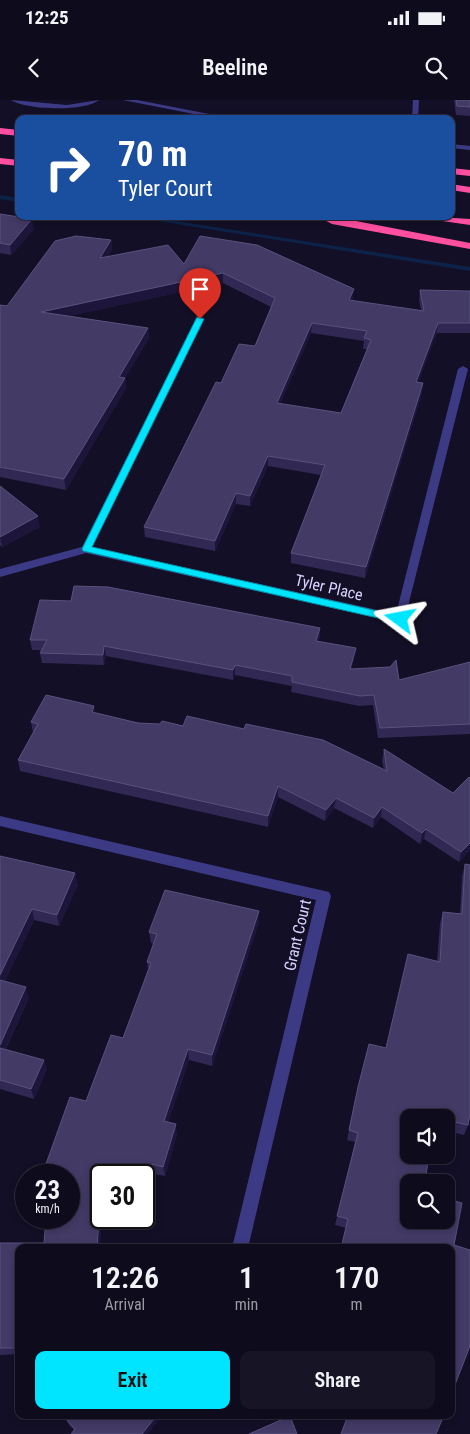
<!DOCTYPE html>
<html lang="en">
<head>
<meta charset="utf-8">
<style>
	:root { --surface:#0e0b1c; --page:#171425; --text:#f1f3f6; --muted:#9b9ba3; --line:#2e2b3b; --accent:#00e5ff }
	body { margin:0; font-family:"Roboto Condensed",sans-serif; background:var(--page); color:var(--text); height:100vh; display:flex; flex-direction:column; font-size:19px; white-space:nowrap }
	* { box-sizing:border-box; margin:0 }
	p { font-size:16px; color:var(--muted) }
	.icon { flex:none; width:28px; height:28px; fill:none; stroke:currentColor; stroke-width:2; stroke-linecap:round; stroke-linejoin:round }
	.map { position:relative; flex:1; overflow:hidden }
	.side { position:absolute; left:15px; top:1144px; width:440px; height:175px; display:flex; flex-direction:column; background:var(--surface); border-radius:10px; box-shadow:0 2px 8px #0003,0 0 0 1px var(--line) }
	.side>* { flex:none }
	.guide { position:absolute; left:15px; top:15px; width:440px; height:105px; border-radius:10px; box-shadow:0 2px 8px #0003,0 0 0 1px var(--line); background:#1a4fa0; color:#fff; overflow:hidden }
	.buttons { position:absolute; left:400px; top:1009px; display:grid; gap:10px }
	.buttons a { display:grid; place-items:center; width:55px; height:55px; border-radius:10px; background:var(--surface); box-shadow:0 2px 8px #0003,0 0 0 1px var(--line); font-size:25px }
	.speed { position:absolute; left:15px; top:1064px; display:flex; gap:10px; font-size:25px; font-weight:700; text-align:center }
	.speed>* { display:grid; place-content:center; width:65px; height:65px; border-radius:50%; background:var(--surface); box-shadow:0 2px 8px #0003,0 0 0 1px var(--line); line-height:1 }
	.speed small { font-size:12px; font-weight:400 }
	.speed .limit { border:2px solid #111; border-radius:8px; background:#fff; color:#111 }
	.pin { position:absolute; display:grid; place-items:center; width:42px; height:42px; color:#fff; margin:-51px -21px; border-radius:50% 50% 50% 0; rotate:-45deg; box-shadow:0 0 5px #0007 }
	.pin .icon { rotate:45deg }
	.me { position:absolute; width:55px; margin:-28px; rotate:283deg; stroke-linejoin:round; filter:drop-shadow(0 0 4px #0008) }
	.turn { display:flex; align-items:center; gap:18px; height:105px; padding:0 20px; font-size:22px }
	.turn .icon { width:65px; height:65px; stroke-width:2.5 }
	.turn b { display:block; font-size:35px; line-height:42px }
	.eta { display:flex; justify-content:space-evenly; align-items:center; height:85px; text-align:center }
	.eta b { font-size:30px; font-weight:600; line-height:35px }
	.action { display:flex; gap:10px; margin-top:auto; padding:10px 20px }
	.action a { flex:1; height:58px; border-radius:10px; background:var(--accent); color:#111; font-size:20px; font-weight:600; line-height:58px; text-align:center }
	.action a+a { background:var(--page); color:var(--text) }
	.status { display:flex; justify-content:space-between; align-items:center; height:35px; padding:0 25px; background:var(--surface); direction:ltr }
	.status svg { height:14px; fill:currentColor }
	header { display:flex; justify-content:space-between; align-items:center; height:65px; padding:0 20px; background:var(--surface); font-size:22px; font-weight:600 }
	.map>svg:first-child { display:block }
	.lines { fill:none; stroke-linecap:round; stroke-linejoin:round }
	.stream { fill:#0c2248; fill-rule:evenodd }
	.lane { fill:#3d3a85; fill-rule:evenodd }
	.street { fill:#3d3a85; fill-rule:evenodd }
	.highway { fill:#ff4fa3; fill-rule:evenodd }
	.wall { fill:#312854; fill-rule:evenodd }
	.shaded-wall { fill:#1d163a }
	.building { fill:#433a66; stroke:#5a527e; fill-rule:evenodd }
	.route { fill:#00e5ff; stroke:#0095a6 }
	.labels { text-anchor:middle; stroke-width:4.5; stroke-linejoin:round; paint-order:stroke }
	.street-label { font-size:16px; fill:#d9d4ff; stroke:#130f26 }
</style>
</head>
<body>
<div class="status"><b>12:25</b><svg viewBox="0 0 49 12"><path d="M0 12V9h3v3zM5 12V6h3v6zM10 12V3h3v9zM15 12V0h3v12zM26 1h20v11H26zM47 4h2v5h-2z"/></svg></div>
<header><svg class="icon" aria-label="back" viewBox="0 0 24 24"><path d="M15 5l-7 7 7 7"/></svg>Beeline<svg class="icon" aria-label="search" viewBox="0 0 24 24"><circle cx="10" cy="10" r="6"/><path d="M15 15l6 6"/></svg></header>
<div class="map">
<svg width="470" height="1334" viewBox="0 0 470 1334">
	<rect width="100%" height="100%" fill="#130f26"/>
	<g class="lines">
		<g class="stream">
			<path d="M 0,95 L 19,98 L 19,102 L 0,99 Z"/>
			<path d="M 127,116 L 144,116 L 470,167 L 470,171 Z"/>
		</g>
		<g class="lane">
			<path d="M 11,0 L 67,5 L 99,0 C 84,12 26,10 11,0 Z"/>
			<path d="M 413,0 L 419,0 L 418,19 L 412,19 Z"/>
		</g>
		<g class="street">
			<path d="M 123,0 L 137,0 L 235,19 L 219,19 Z"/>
			<path d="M 451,44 L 470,46 L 470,50 L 451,48 Z"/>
			<path d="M 200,216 L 204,219 L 92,447 L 396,514 L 458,269 L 463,266 L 468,269 L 404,522 L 400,523 L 86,453 L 0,477 L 0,469 L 82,447 L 196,219 Z"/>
			<path d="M 0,716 L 329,792 L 331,796 L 248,1148 L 232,1148 L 316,800 L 0,726 Z"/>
		</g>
		<g class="highway">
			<path d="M 0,28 L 19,30 L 19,36 L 0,34 Z"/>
			<path d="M 0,58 L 19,60 L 19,66 L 0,64 Z"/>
			<path d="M 451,68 L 470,70 L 470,76 L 451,74 Z"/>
			<path d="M 451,84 L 470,87 L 470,93 L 451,90 Z"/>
			<path d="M 317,116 L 330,116 L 470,143 L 470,149 L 332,124 Z"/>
			<path d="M 423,116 L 470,119 L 470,125 L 428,119 Z"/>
		</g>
	</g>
	<g class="wall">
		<path d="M 454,0 L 470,0 L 470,16 L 456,15 Z"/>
		<path d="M 0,114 L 34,129 L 11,155 L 0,153 Z"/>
		<path d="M 111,140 L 112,150 L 108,156 L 184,164 L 353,199 L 352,201 L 421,210 L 419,200 L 420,190 L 470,191 L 470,233 L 437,233 L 418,282 L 422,293 L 365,478 L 291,463 L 291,453 L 321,375 L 268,366 L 250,406 L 236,404 L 215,451 L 145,437 L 144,427 L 221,283 L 255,246 L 271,207 L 223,183 L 69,216 L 148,228 L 149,238 L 125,278 L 126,288 L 66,390 L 0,377 L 0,205 L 7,206 ZM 311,233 L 364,241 L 363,249 L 367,249 L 341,313 L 280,304 Z"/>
		<path d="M 0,386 L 40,427 L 2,447 L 0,445 Z"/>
		<path d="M 320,528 L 318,541 L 354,559 L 351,569 L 399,580 L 470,562 L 470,634 L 378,638 L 373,605 L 359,606 L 291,592 L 292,586 L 235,575 L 233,580 L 106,556 L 104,565 L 42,563 L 40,553 L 42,550 L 32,550 L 30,540 Z"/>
		<path d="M 95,613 L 138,623 L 183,626 L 384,670 L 382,660 L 384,649 L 470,750 L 459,762 L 424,739 L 420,744 L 381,717 L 373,728 L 334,708 L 325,721 L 278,697 L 268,727 L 20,671 L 18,660 L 33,633 L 31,622 Z"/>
		<path d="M 0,756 L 78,784 L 59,826 L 34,820 L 5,881 L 29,897 L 6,949 L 47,969 L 34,999 L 0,989 Z"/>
		<path d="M 465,764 L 468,1025 L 464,1035 L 446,1031 L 446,1018 L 409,1018 L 346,1128 L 335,1125 L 355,1042 L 347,1040 L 358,987 L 386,948 L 437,861 L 440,823 L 443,812 L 460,814 L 462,776 Z"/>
		<path d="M 259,811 L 259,822 L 212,966 L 189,960 L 168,1022 L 177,1034 L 165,1076 L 154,1074 L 144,1104 L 144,1075 L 101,1075 L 101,1118 L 100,1148 L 19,1148 L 19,1254 L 0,1255 L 0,1143 L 44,1143 L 86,1001 L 123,938 L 148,870 L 147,862 L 154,844 L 151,843 L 149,832 Z"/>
		<path d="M 119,1118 L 140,1118 L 138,1123 Z"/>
		<path d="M 66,1319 L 160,1319 L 74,1330 L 69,1325 Z"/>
	</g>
	<g class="shaded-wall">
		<path d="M 32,119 L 34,129 L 11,155 L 10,145 Z"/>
		<path d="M 111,140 L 112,150 L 101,168 L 100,158 Z"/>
		<path d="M 223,173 L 223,183 L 42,222 L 41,212 Z"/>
		<path d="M 354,189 L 353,199 L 348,210 L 349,200 Z"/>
		<path d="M 312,223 L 311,233 L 276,313 L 277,303 Z"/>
		<path d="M 438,223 L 437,233 L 415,292 L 416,282 Z"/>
		<path d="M 148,228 L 149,238 L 125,278 L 126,288 L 66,390 L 64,379 L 119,277 Z"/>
		<path d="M 423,283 L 422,293 L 365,478 L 366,467 Z"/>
		<path d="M 268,356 L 268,366 L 250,406 L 250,396 Z"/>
		<path d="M 236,393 L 236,404 L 215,451 L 215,441 Z"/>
		<path d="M 38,416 L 40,427 L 2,447 L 0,437 Z"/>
		<path d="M 320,528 L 320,538 L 315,551 L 316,541 Z"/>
		<path d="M 104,546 L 106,556 L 104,565 L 103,555 Z"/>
		<path d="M 356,548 L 354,559 L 349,580 L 350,569 Z"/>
		<path d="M 235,565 L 235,575 L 233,580 L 233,570 Z"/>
		<path d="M 94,606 L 96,617 L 92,612 Z"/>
		<path d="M 278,686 L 278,697 L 268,727 L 268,716 Z"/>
		<path d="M 336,698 L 334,708 L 325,721 L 326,710 Z"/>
		<path d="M 382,707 L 381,717 L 373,728 L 374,718 Z"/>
		<path d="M 426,729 L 424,739 L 420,744 L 422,733 Z"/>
		<path d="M 470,743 L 470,750 L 459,762 L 461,752 Z"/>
		<path d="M 75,773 L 78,784 L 59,826 L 57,815 Z"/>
		<path d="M 32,809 L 34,820 L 1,890 L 0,885 L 0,875 Z"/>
		<path d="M 259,811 L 259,822 L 212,966 L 212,955 Z"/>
		<path d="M 26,887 L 29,897 L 2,957 L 0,951 L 0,945 Z"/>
		<path d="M 188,949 L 189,960 L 165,1031 L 164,1021 Z"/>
		<path d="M 44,960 L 47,969 L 34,999 L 31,989 Z"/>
		<path d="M 176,1024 L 177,1034 L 165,1076 L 163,1067 Z"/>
		<path d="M 152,1064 L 154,1074 L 144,1104 L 144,1091 Z"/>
		<path d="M 100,1104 L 101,1111 L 101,1118 L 100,1148 L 97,1148 Z"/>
		<path d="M 157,1315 L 159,1315 L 160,1319 L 148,1334 L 142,1334 Z"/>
	</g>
	<g class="building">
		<path d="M 456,0 L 470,0 L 470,7 L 457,6 Z"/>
		<path d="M 0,114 L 32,119 L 10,145 L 0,143 Z"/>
		<path d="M 76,136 L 111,140 L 100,158 L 168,145 L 184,164 L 200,136 L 257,145 L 354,189 L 349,200 L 424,211 L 420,190 L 467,191 L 470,191 L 470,223 L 438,223 L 416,282 L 423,283 L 366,467 L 291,453 L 325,365 L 268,356 L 250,396 L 236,393 L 215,441 L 144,427 L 216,282 L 221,283 L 239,244 L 255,246 L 275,198 L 223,173 L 41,212 L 148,228 L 119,277 L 125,278 L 64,379 L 0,367 L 0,205 L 7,206 L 55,141 ZM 312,223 L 367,231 L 364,238 L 371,240 L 341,313 L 277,303 Z"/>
		<path d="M 0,386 L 38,416 L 0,437 Z"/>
		<path d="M 74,486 L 108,487 L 320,528 L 316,541 L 356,548 L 350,569 L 390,567 L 396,560 L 399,580 L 470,562 L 470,624 L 380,628 L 374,595 L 360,596 L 292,582 L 292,576 L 235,565 L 233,570 L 104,546 L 103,555 L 40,553 L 47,540 L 30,540 L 40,500 L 71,501 Z"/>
		<path d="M 46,595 L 94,606 L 92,612 L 138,623 L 160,624 L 162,621 L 183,626 L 187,616 L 244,629 L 246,624 L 323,640 L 387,671 L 384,649 L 453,693 L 469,677 L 470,678 L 470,743 L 461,752 L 426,729 L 422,733 L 382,707 L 374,718 L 336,698 L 326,710 L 278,686 L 268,716 L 18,660 L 38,624 L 31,622 Z"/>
		<path d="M 0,756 L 75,773 L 57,815 L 32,809 L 0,875 Z"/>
		<path d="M 465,764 L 470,765 L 470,1014 L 468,1025 L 446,1020 L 446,1018 L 409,1018 L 409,1055 L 429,1055 L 425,1082 L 409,1082 L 409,1120 L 446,1120 L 446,1099 L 462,1103 L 454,1145 L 470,1150 L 470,1246 L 451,1295 L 451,1148 L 341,1148 L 348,1119 L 337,1116 L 358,1033 L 349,1030 L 358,987 L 369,944 L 386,948 L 408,854 L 440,862 L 443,812 L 462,814 Z"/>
		<path d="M 165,790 L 259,811 L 212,955 L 188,949 L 164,1021 L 176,1024 L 163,1067 L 152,1064 L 144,1091 L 144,1075 L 101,1075 L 101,1105 L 100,1104 L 97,1148 L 19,1148 L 19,1248 L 0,1248 L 0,1143 L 44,1143 L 46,1118 L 69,1118 L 69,1075 L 42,1075 L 70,997 L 86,1001 L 111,935 L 123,938 L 151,863 L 147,862 L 157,834 L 149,832 Z"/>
		<path d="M 0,880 L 26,887 L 0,945 Z"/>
		<path d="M 0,948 L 44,960 L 31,989 L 0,980 Z"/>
		<path d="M 69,1315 L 157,1315 L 142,1334 L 71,1334 L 75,1329 L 66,1319 Z"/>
		<path d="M 348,1315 L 444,1315 L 436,1334 L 341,1334 Z"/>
		<path d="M 290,1316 L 297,1334 L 249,1334 Z"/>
	</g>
	<path class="route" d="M 197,217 L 204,219 L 92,447 L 400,516 L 405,519 L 403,522 L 400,523 L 83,451 L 82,449 Z"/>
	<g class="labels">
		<g class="street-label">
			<text transform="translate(329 487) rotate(13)" y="6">Tyler Place</text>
			<text transform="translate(297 835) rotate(-77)" y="6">Grant Court</text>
		</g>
	</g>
</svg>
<div class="buttons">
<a><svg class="icon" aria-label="sound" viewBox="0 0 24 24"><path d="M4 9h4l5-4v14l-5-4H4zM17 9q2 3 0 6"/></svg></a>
<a><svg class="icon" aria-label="search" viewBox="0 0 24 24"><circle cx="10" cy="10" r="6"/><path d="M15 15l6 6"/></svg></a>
</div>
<div class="speed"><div>23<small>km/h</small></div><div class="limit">30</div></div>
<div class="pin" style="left:200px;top:219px;background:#d93025"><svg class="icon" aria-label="arrive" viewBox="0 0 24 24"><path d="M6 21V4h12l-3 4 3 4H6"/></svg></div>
<svg class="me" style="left:400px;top:519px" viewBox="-20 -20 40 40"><path d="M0-17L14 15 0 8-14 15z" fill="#00e5ff" stroke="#fff" stroke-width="4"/></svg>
<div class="guide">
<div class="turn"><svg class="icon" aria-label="right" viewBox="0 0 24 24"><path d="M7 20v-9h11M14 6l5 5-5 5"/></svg><div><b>70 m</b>Tyler Court</div></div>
</div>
<section class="side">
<div class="eta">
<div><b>12:26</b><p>Arrival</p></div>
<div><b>1</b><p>min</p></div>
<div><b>170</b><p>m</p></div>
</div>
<div class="action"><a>Exit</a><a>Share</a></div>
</section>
</div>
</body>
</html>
